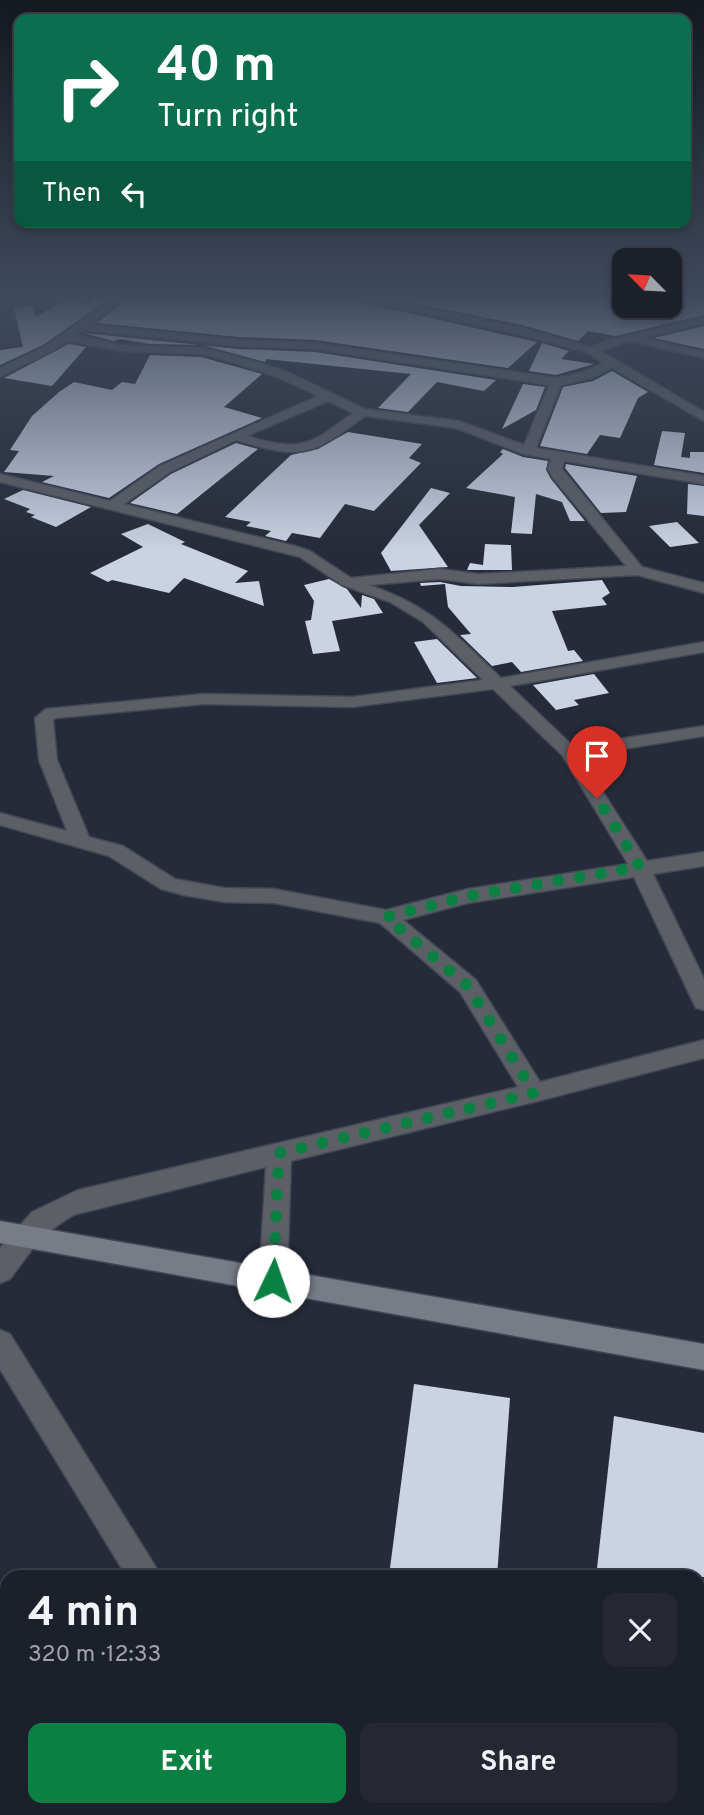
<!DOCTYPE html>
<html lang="en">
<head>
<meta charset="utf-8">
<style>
	:root { --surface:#1c202a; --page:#252832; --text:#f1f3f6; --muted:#a0a3a8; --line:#3a3e47; --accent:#0b8043 }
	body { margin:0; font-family:Overpass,sans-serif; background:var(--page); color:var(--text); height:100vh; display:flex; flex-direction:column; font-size:26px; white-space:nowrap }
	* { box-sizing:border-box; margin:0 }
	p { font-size:23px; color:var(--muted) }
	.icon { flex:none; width:38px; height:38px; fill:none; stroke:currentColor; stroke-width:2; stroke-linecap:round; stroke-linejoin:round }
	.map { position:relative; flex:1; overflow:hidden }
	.details { position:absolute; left:0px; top:1570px; width:705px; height:247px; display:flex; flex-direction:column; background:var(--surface); border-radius:21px 21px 0 0; box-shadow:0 4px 10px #0003,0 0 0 2px var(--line) }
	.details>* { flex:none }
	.hud { position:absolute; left:14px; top:14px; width:677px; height:214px; border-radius:14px; box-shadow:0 4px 10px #0003,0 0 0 2px var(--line); background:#0b6e4f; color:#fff; overflow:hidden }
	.needle { width:46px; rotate:294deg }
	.fabs { position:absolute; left:612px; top:248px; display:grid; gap:14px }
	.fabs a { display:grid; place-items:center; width:70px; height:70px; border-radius:14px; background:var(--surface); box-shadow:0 4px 10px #0003,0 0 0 2px var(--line); font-size:35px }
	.pin { position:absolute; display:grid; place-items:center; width:60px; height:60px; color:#fff; margin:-72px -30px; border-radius:50% 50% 50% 0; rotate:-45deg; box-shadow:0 0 7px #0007 }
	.pin .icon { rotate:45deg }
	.me { position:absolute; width:77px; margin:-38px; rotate:3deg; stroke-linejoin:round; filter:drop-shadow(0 0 5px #0008) }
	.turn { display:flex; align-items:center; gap:24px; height:147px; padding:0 28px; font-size:32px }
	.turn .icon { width:91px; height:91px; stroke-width:2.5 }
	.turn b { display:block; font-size:49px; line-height:60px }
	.then { display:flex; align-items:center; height:66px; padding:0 28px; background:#0003; gap:14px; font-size:26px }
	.round { display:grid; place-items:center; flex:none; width:74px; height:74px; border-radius:14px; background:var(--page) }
	.headline { display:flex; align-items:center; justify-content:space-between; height:119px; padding:0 28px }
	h1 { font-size:42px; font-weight:700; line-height:52px }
	.cta { display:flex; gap:14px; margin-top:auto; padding:14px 28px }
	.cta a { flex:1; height:80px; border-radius:14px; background:var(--accent); color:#fff; font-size:28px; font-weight:700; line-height:80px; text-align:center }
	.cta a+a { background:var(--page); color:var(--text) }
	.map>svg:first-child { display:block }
	.building { fill:#cad2e4 }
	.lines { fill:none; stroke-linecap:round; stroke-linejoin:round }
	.street-casing { stroke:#414754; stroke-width:3 }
	.secondary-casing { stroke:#414754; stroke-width:3 }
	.street { fill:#5c5f66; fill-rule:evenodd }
	.secondary { fill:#777c87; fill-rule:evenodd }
	.route { stroke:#0b8043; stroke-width:12; stroke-dasharray:0 21.6 }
</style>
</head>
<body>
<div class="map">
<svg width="704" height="1815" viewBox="0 0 704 1815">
	<rect width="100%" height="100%" fill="#252b38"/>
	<g class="building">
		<path d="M 91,298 L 110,298 L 43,345 L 0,365 L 0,350 L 23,347 L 14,308 L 32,306 L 36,317 L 64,300 L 91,304 Z"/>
		<path d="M 128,298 L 354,298 L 356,301 L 537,342 L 508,368 L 315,340 L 239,337 L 97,323 Z"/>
		<path d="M 387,298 L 413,300 L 417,298 L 625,298 L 625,306 L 670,306 L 670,298 L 704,298 L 704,315 L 616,336 L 588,331 L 578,341 L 522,325 Z"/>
		<path d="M 704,326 L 704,349 L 654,338 Z"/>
		<path d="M 83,333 L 239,349 L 315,352 L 496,380 L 484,391 L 437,382 L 408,412 L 378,408 L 411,374 L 266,359 L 265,362 L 202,345 L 150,344 L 120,339 L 114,341 Z"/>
		<path d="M 542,343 L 569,351 L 561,359 L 594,364 L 556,375 L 529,371 Z"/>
		<path d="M 69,344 L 86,347 L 52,386 L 4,378 Z"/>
		<path d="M 150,355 L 201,357 L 262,374 L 224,407 L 262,418 L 159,464 L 109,498 L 42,482 L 54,476 L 4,472 L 19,451 L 10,450 L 32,416 L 59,392 L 74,382 L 112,390 L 122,382 L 135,384 Z"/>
		<path d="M 612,371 L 648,392 L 638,398 L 620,438 L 600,435 L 587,454 L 540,446 L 563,387 L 593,381 Z"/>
		<path d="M 523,384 L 545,387 L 536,410 L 502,429 Z"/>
		<path d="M 662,431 L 685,433 L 681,457 L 690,458 L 690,452 L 704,452 L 704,473 L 654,465 Z"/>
		<path d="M 348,432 L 422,444 L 409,458 L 421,463 L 374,511 L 345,504 L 320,538 L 292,533 L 286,541 L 265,536 L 271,531 L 246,526 L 251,522 L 225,517 L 291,455 L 318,449 Z"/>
		<path d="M 236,443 L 258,449 L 177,514 L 130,503 L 171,474 Z"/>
		<path d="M 503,449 L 523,457 L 548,461 L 546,470 L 551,479 L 585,521 L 570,521 L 562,502 L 536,494 L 532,534 L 511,533 L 515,497 L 466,488 L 503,454 L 500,452 Z"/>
		<path d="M 566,464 L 637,476 L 626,512 L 601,513 L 565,468 Z"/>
		<path d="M 688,484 L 704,486 L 704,516 L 687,514 Z"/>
		<path d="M 431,488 L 450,493 L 419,525 L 448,567 L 391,571 L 381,553 Z"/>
		<path d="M 23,490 L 91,507 L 56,527 L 31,517 L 35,515 L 26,512 L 30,509 L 4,499 Z"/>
		<path d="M 677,522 L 699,543 L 670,547 L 649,526 Z"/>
		<path d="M 148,524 L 185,542 L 181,544 L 248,571 L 235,583 L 259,581 L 264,606 L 184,578 L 169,593 L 112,580 L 108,582 L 90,573 L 143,547 L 121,534 Z"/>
		<path d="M 485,544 L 511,545 L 512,570 L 467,570 L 470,563 L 483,565 Z"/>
		<path d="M 329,579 L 347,589 L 361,608 L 362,595 L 374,599 L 383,613 L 332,621 L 340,651 L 313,654 L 305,621 L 311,620 L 314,601 L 304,585 Z"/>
		<path d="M 602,580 L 610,593 L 602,598 L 607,605 L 552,611 L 568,651 L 574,650 L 583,661 L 521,672 L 512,662 L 492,666 L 460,635 L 471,634 L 448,607 L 445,584 L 421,586 L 420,583 L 440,582 L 461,586 L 513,587 Z"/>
		<path d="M 437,639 L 477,678 L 437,683 L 414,642 Z"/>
		<path d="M 594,674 L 609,693 L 574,700 L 579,705 L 556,710 L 533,685 Z"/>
		<path d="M 414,1384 L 510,1398 L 497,1577 L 443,1577 L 390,1568 Z"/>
		<path d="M 614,1416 L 704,1433 L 704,1577 L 596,1577 Z"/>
	</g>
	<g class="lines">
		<g class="street-casing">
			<g id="street">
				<path d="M 114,298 L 126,298 L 90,325 L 239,340 L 315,343 L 556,378 L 584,372 L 603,363 L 588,353 L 519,334 L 357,298 L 376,298 L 521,328 L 591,347 L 605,341 L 704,317 L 704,323 L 642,338 L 704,352 L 704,358 L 629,341 L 601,351 L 704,412 L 704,421 L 612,368 L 592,378 L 561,385 L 536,448 L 704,476 L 704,484 L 564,461 L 562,469 L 642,567 L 704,583 L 704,593 L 637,575 L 478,584 L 440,579 L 369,585 C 431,606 455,634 501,678 L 704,642 L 704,652 L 510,686 L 573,746 L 704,726 L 704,736 L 580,756 L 647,861 L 704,852 L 704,866 L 653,874 L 704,979 L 704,1010 L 696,1008 L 693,1002 L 634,877 L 468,903 L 403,920 L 476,980 L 540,1082 L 704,1040 L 704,1058 L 534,1102 L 291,1161 L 287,1281 L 283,1290 L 273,1293 L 263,1290 L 259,1281 L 266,1167 L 73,1215 L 42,1236 L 10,1279 L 0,1283 L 0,1248 L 32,1212 L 78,1190 L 518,1087 L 460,992 L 380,923 L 274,903 L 224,902 L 183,895 L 161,889 L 109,856 L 0,825 L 0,813 L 67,831 L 39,760 L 35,718 L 46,709 L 204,694 L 352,697 L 483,680 L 423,622 L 390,602 L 342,585 L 300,557 L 0,482 L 0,474 L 110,501 L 160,466 L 318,396 L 275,376 L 222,359 L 201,354 L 120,351 L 68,341 L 52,351 L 0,377 L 0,368 L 44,347 ZM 82,330 L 239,346 L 315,349 L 549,385 L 524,445 L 459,421 L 365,409 L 283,370 L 225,353 L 201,348 L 120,345 L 75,335 ZM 328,401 L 353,413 C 308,446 303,452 247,436 ZM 365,416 L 456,428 L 523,454 L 551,459 L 548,469 L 553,478 L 626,566 L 478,574 L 440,569 L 351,578 L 310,551 L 295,546 L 124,504 L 170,472 L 236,440 C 302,460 310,457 365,416 ZM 493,689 L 562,755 L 628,864 L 468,889 L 386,910 L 274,889 L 224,888 L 175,879 L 123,846 L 89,837 L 57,760 L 53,720 L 56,718 L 204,704 L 352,707 Z"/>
				<path d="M 0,1330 L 10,1334 L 162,1577 L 127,1577 L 0,1369 Z"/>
				<path d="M 272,1810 L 309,1810 L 311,1815 L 274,1815 Z"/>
			</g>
		</g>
		<g class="secondary-casing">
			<path id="secondary" d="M 0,1221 L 704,1344 L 704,1370 L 0,1243 Z"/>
		</g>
		<use href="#street" class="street"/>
		<use href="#secondary" class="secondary"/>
	</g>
	<linearGradient id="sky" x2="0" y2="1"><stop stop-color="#14181f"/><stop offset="0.54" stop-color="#404a5e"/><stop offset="1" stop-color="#404a5e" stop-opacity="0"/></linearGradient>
	<rect width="704" height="552" fill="url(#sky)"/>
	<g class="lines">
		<path class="route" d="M 273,1281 L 279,1153 L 534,1093 L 468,986 L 386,917 L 468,896 L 640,867 L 597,798"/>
	</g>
</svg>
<div class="fabs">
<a><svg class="needle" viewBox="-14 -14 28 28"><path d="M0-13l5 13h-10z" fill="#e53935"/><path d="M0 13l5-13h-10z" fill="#a0a3a8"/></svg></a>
</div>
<div class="pin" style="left:597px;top:798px;background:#d93025"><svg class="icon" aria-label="arrive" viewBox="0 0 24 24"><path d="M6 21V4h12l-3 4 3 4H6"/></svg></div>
<svg class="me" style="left:273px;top:1281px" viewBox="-20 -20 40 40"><circle r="19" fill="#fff"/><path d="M0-13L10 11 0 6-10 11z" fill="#0b8043"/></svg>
<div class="hud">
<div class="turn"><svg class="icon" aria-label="right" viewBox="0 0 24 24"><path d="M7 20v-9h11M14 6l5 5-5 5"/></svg><div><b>40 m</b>Turn right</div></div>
<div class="then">Then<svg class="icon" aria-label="left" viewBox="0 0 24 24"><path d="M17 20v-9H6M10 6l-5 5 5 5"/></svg></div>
</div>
<section class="details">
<div class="headline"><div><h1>4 min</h1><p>320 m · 12:33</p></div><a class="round"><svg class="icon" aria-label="close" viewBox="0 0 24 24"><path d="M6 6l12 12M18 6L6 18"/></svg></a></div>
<div class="cta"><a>Exit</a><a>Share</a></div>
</section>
</div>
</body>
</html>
